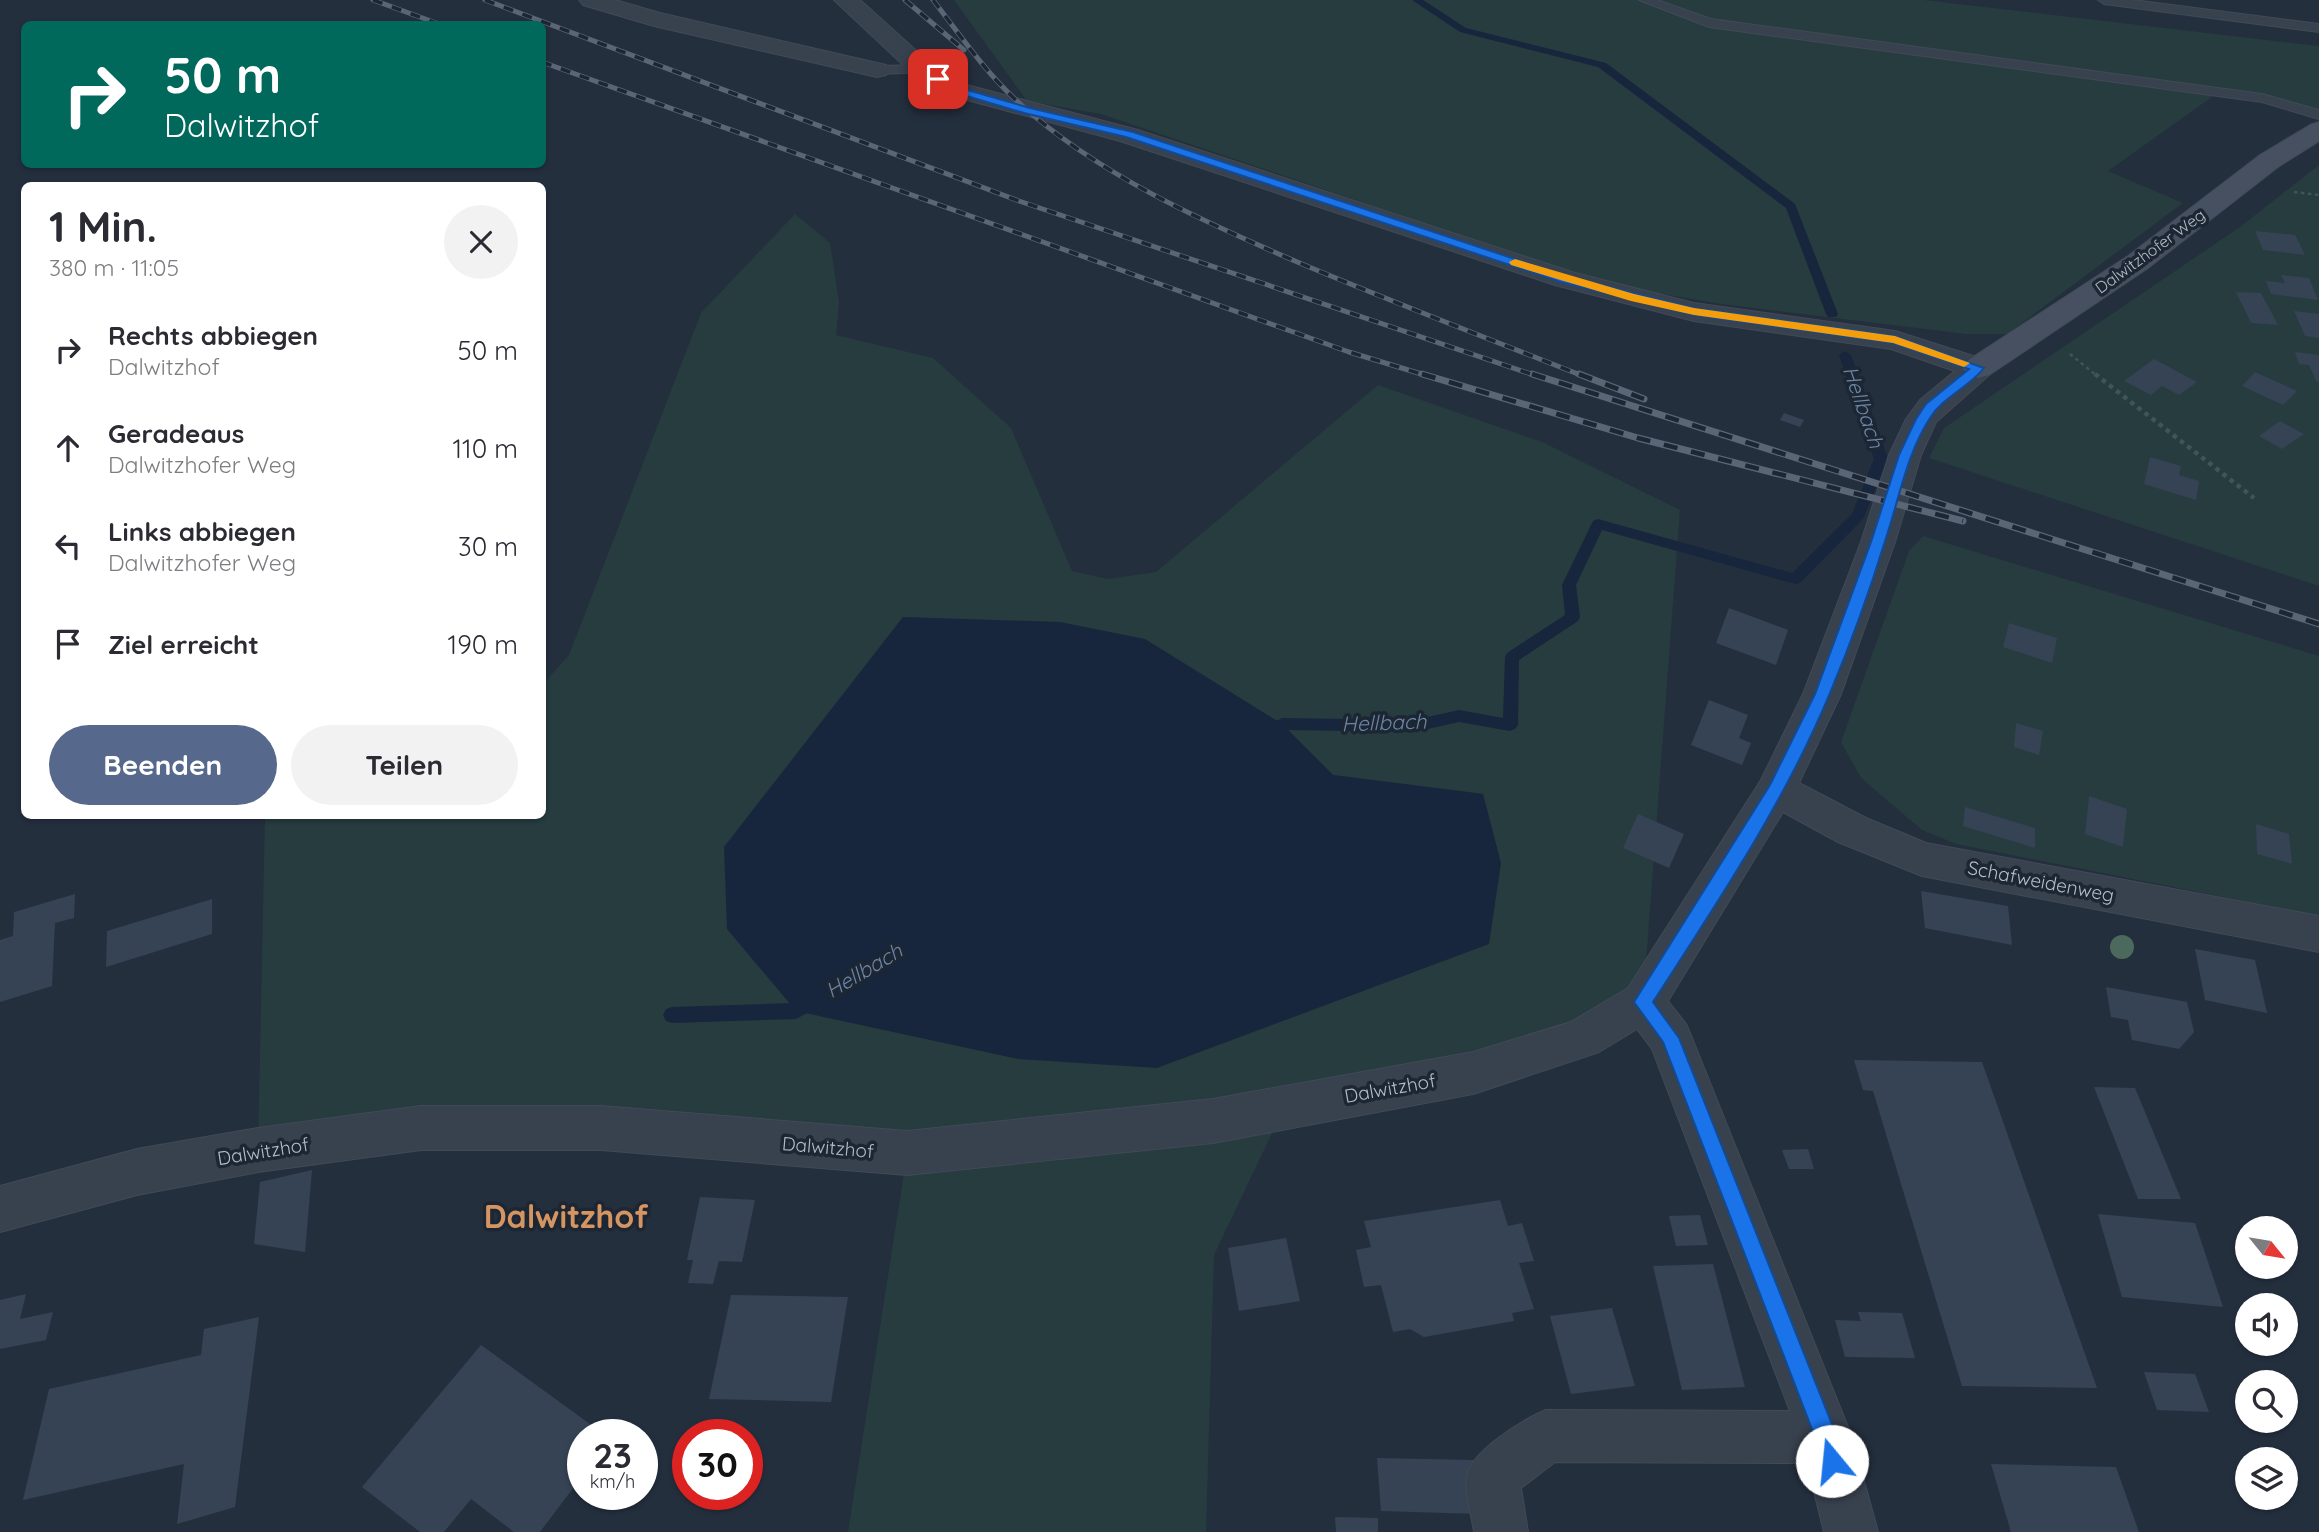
<!DOCTYPE html>
<html lang="de">
<head>
<meta charset="utf-8">
<style>
	:root { --surface:#fff; --page:#f2f2f3; --text:#2b2b33; --muted:#7c7c81; --accent:#56698c }
	body { margin:0; font-family:Quicksand,sans-serif; background:var(--page); color:var(--text); height:100vh; display:flex; flex-direction:column; font-size:26px; white-space:nowrap }
	* { box-sizing:border-box; margin:0 }
	p { font-size:23px; color:var(--muted) }
	.icon { flex:none; width:38px; height:38px; fill:none; stroke:currentColor; stroke-width:2; stroke-linecap:round; stroke-linejoin:round }
	.map { position:relative; flex:1; overflow:hidden }
	.details { position:absolute; left:21px; top:182px; width:525px; height:637px; display:flex; flex-direction:column; background:var(--surface); border-radius:10px; box-shadow:0 2px 5px #0004 }
	.details>* { flex:none }
	.banner { position:absolute; left:21px; top:21px; width:525px; height:147px; border-radius:10px; box-shadow:0 2px 5px #0004; background:#00695c; color:#fff; overflow:hidden }
	.needle { width:46px; rotate:120deg }
	.tools { position:absolute; left:2235px; top:1216px; display:grid; gap:14px }
	.tools a { display:grid; place-items:center; width:63px; height:63px; border-radius:50%; background:var(--surface); box-shadow:0 2px 5px #0004; font-size:35px }
	.speed { position:absolute; left:567px; top:1419px; display:flex; gap:14px; font-size:35px; font-weight:700; text-align:center }
	.speed>* { display:grid; place-content:center; width:91px; height:91px; border-radius:50%; background:var(--surface); box-shadow:0 2px 5px #0004; line-height:1 }
	.speed small { font-size:18px; font-weight:400 }
	.speed .limit { border:10px solid #d22; background:#fff; color:#111 }
	.pin { position:absolute; display:grid; place-items:center; width:60px; height:60px; color:#fff; margin:-30px; border-radius:14px; box-shadow:0 4px 10px #0006 }
	.me { position:absolute; width:77px; margin:-38px; rotate:343deg; stroke-linejoin:round; filter:drop-shadow(0 0 5px #0008) }
	.turn { display:flex; align-items:center; gap:24px; height:147px; padding:0 28px; font-size:32px }
	.turn .icon { width:91px; height:91px; stroke-width:2.5 }
	.turn b { display:block; font-size:49px; line-height:60px }
	.round { display:grid; place-items:center; flex:none; width:74px; height:74px; border-radius:37px; background:var(--page) }
	.overview { display:flex; align-items:center; justify-content:space-between; height:119px; padding:0 28px }
	h1 { font-size:42px; font-weight:700; line-height:52px }
	.button { display:flex; gap:14px; margin-top:auto; padding:14px 28px }
	.button a { flex:1; height:80px; border-radius:42px; background:var(--accent); color:#fff; font-size:28px; font-weight:700; line-height:80px; text-align:center }
	.button a+a { background:var(--page); color:var(--text) }
	ul { padding:0; list-style:none }
	li { display:flex; align-items:center; gap:21px; height:98px; padding:0 28px }
	li div { flex:1 }
	li b { display:block; font-size:26px }
	li em { font-style:normal }
	.map>svg:first-child { display:block }
	.green { fill:#263c3f; fill-rule:evenodd }
	.water { fill:#17263c }
	.lines { fill:none; stroke-linecap:round; stroke-linejoin:round }
	.stream { fill:#17263c; fill-rule:evenodd }
	.building { fill:#364354 }
	.lane-casing { stroke:#414a57; stroke-width:2 }
	.street-casing { stroke:#414a57; stroke-width:2 }
	.secondary-casing { stroke:#414a57; stroke-width:2 }
	.path-far1 { stroke:#3f5557; stroke-width:2.5; stroke-dasharray:3.5 3.5; stroke-linecap:butt }
	.path { stroke:#3f5557; stroke-width:4.5; stroke-dasharray:4.5 4.5; stroke-linecap:butt }
	.lane { fill:#38414e; fill-rule:evenodd }
	.street { fill:#38414e; fill-rule:evenodd }
	.secondary { fill:#465061; fill-rule:evenodd }
	.rail-far1-casing { stroke:#5a6575; stroke-width:5 }
	.rail-casing { stroke:#5a6575; stroke-width:7 }
	.rail-far1 { stroke:#1d2633; stroke-width:3.5; stroke-dasharray:10; stroke-linecap:butt }
	.rail { stroke:#1d2633; stroke-width:4.5; stroke-dasharray:14; stroke-linecap:butt }
	.tree { fill:#4b6a5d }
	.route { fill:#1a73e8; stroke:#114b97; stroke-width:2 }
	.slow { fill:#f59e0b }
	.labels { text-anchor:middle; stroke-width:7; stroke-linejoin:round; paint-order:stroke }
	.far-street-label { font-size:16px; fill:#b4bcc9; stroke:#1d2633 }
	.street-label { font-size:19px; fill:#b4bcc9; stroke:#1d2633 }
	.water-label { font-size:21px; font-style:italic; fill:#6d86a8; stroke:#1d2633 }
	.near-district-label { font-size:32px; font-weight:bold; fill:#d59563; stroke:#1d2633 }
</style>
</head>
<body>
<div class="map">
<svg width="2319" height="1532" viewBox="0 0 2319 1532">
	<rect width="100%" height="100%" fill="#242f3e"/>
	<g class="green">
		<path d="M 954,0 L 1924,0 L 2319,46 L 2319,113 L 2219,92 L 2108,171 L 2183,203 L 2007,334 L 1966,334 L 1721,304 L 1605,284 L 1101,114 L 1027,101 Z"/>
		<path d="M 2319,165 L 2319,586 L 1929,458 L 1944,428 L 2240,227 Z"/>
		<path d="M 795,214 L 830,243 L 839,302 L 836,335 L 933,358 L 1011,428 L 1072,571 L 1108,579 L 1156,572 L 1378,385 L 1542,442 L 1680,510 L 1643,1002 L 1284,1108 L 1214,1255 L 1206,1532 L 848,1532 L 907,1154 L 601,1128 L 258,1150 L 265,816 L 542,816 L 543,684 L 569,655 L 701,313 ZM 1282,724 L 1333,775 L 1483,794 L 1157,1068 Z"/>
		<path d="M 1923,536 L 2319,656 L 2319,916 L 1956,844 L 1922,830 L 1861,778 L 1841,742 L 1909,551 Z"/>
	</g>
	<path class="water" d="M 903,617 L 1060,622 L 1145,639 L 1282,724 L 1333,775 L 1483,794 L 1501,863 L 1489,944 L 1157,1068 L 1018,1059 L 796,1011 L 727,929 L 724,847 Z"/>
	<g class="lines">
		<g class="stream">
			<path d="M 1412,0 L 1423,0 L 1466,28 L 1606,63 L 1795,204 L 1838,314 L 1836,317 L 1828,317 L 1826,314 L 1786,208 L 1598,67 L 1460,32 Z"/>
			<path d="M 1845,351 L 1851,355 L 1888,459 L 1863,519 L 1800,583 L 1795,584 L 1602,530 L 1576,585 L 1580,617 L 1578,621 L 1519,660 L 1518,725 L 1515,729 L 1510,731 L 1459,722 L 1414,732 L 1284,730 L 1264,740 L 1259,738 L 1256,734 L 1259,730 L 1282,718 L 1414,720 L 1459,710 L 1503,718 L 1505,657 L 1507,653 L 1565,615 L 1562,585 L 1593,521 L 1598,519 L 1792,573 L 1852,514 L 1874,459 L 1839,355 Z"/>
			<path d="M 814,992 L 820,994 L 823,1000 L 820,1006 L 796,1019 L 672,1023 L 666,1021 L 663,1015 L 666,1009 L 672,1007 L 793,1003 Z"/>
		</g>
	</g>
	<g class="building">
		<path d="M 2255,231 L 2295,235 L 2305,255 L 2263,250 Z"/>
		<path d="M 2281,275 L 2309,278 L 2318,300 L 2271,294 L 2266,281 L 2285,283 Z"/>
		<path d="M 2236,292 L 2261,293 L 2278,325 L 2251,323 Z"/>
		<path d="M 2294,311 L 2319,314 L 2319,338 L 2305,336 Z"/>
		<path d="M 2295,352 L 2319,355 L 2319,382 L 2316,381 L 2309,365 L 2299,364 Z"/>
		<path d="M 2154,359 L 2197,382 L 2179,395 L 2162,386 L 2151,395 L 2124,381 Z"/>
		<path d="M 2255,372 L 2297,391 L 2283,405 L 2242,386 Z"/>
		<path d="M 1784,413 L 1804,420 L 1800,427 L 1780,420 Z"/>
		<path d="M 2280,421 L 2304,434 L 2282,449 L 2259,436 Z"/>
		<path d="M 2150,457 L 2181,466 L 2179,475 L 2199,481 L 2196,500 L 2144,484 Z"/>
		<path d="M 1729,608 L 1788,630 L 1776,665 L 1716,643 Z"/>
		<path d="M 2009,623 L 2057,638 L 2052,663 L 2003,647 Z"/>
		<path d="M 1709,700 L 1748,715 L 1739,738 L 1751,743 L 1742,765 L 1691,745 Z"/>
		<path d="M 2016,723 L 2043,731 L 2039,755 L 2014,747 Z"/>
		<path d="M 2089,796 L 2127,809 L 2123,847 L 2085,834 Z"/>
		<path d="M 1965,807 L 2035,828 L 2035,848 L 1963,826 Z"/>
		<path d="M 1638,814 L 1684,834 L 1669,868 L 1623,848 Z"/>
		<path d="M 2256,824 L 2289,834 L 2292,864 L 2257,854 Z"/>
		<path d="M 1921,891 L 2008,906 L 2012,945 L 1925,928 Z"/>
		<path d="M 75,894 L 74,918 L 55,923 L 52,986 L 0,1002 L 0,940 L 13,936 L 14,912 Z"/>
		<path d="M 212,899 L 212,934 L 106,967 L 107,931 Z"/>
		<path d="M 2195,949 L 2255,960 L 2267,1013 L 2205,1000 Z"/>
		<path d="M 2106,987 L 2187,1002 L 2194,1032 L 2179,1049 L 2132,1040 L 2128,1020 L 2111,1017 Z"/>
		<path d="M 1854,1060 L 1982,1062 L 2097,1388 L 1962,1386 L 1873,1091 L 1863,1090 Z"/>
		<path d="M 2094,1087 L 2135,1088 L 2181,1199 L 2138,1199 Z"/>
		<path d="M 1808,1149 L 1814,1169 L 1789,1169 L 1782,1150 Z"/>
		<path d="M 312,1170 L 305,1252 L 254,1244 L 260,1182 Z"/>
		<path d="M 700,1197 L 755,1200 L 742,1262 L 719,1261 L 713,1284 L 688,1283 L 693,1260 L 687,1260 Z"/>
		<path d="M 1500,1200 L 1508,1226 L 1522,1223 L 1534,1261 L 1519,1263 L 1534,1309 L 1512,1313 L 1514,1321 L 1424,1337 L 1410,1329 L 1393,1332 L 1381,1285 L 1364,1287 L 1356,1250 L 1371,1247 L 1364,1221 Z"/>
		<path d="M 2098,1214 L 2195,1223 L 2223,1307 L 2122,1297 Z"/>
		<path d="M 1700,1215 L 1708,1245 L 1676,1246 L 1669,1216 Z"/>
		<path d="M 1286,1238 L 1300,1301 L 1239,1311 L 1228,1248 Z"/>
		<path d="M 1713,1264 L 1745,1387 L 1682,1390 L 1653,1266 Z"/>
		<path d="M 26,1294 L 20,1319 L 53,1312 L 46,1340 L 0,1349 L 0,1300 Z"/>
		<path d="M 731,1295 L 848,1297 L 831,1402 L 709,1399 Z"/>
		<path d="M 1612,1308 L 1635,1386 L 1571,1394 L 1550,1316 Z"/>
		<path d="M 1858,1312 L 1902,1313 L 1915,1358 L 1845,1357 L 1835,1320 L 1861,1321 Z"/>
		<path d="M 259,1317 L 235,1507 L 177,1524 L 184,1464 L 23,1500 L 49,1389 L 201,1355 L 204,1329 Z"/>
		<path d="M 481,1345 L 605,1435 L 583,1435 L 583,1475 L 540,1532 L 514,1532 L 471,1499 L 444,1532 L 420,1532 L 362,1487 Z"/>
		<path d="M 2144,1372 L 2195,1374 L 2209,1412 L 2157,1410 Z"/>
		<path d="M 1377,1458 L 1473,1460 L 1479,1514 L 1381,1511 Z"/>
		<path d="M 1991,1464 L 2116,1467 L 2139,1532 L 2011,1532 Z"/>
		<path d="M 1335,1517 L 1378,1518 L 1378,1532 L 1336,1532 Z"/>
	</g>
	<g class="lines">
		<g class="lane-casing">
			<g id="lane">
				<path d="M 1639,0 L 1657,0 L 1711,19 L 2262,94 L 2319,110 L 2319,119 L 2262,102 L 1709,27 Z"/>
				<path d="M 2098,0 L 2133,0 L 2319,24 L 2319,32 L 2104,4 Z"/>
				<path d="M 922,65 L 929,69 L 927,72 L 877,74 L 870,70 L 877,66 Z"/>
			</g>
		</g>
		<g class="street-casing">
			<g id="street">
				<path d="M 579,0 L 615,0 L 660,13 L 886,65 L 889,70 L 886,75 L 877,77 L 654,26 L 583,5 Z"/>
				<path d="M 834,0 L 860,0 L 931,64 L 963,84 L 1138,130 L 1575,273 L 1694,303 L 1895,331 L 1989,361 L 1993,368 L 1989,375 L 1936,422 L 1921,455 L 1895,542 L 1841,694 L 1799,783 L 1866,818 L 1926,843 L 2319,916 L 2319,952 L 1922,876 L 1838,842 L 1783,812 L 1668,1001 L 1686,1024 L 1692,1038 L 1852,1437 L 1878,1532 L 1824,1532 L 1807,1463 L 1555,1462 L 1521,1488 L 1528,1532 L 1474,1532 C 1472,1516 1464,1493 1467,1476 C 1471,1451 1524,1419 1546,1410 L 1790,1411 L 1652,1049 L 1637,1029 L 1599,1052 L 1473,1094 L 1213,1143 L 907,1175 L 601,1150 L 421,1150 L 258,1172 L 137,1195 L 0,1232 L 0,1186 L 137,1149 L 258,1128 L 421,1106 L 601,1106 L 907,1131 L 1213,1099 L 1473,1052 L 1571,1022 L 1628,988 L 1761,780 L 1803,694 L 1861,542 L 1889,455 L 1906,419 L 1920,400 L 1955,371 L 1891,349 L 1694,321 L 1555,285 L 1120,141 L 945,94 L 913,74 Z"/>
			</g>
		</g>
		<g class="secondary-casing">
			<path id="secondary" d="M 2319,122 L 2319,141 L 2278,167 L 2148,268 L 1989,375 L 1978,378 L 1967,375 L 1963,368 L 1967,361 L 2128,256 L 2260,155 L 2310,125 Z"/>
		</g>
		<g class="path-far1">
			<path d="M 2294,192 L 2319,195"/>
			<path d="M 2070,354 L 2097,376"/>
		</g>
		<path class="path" d="M 2095,374 L 2254,498"/>
		<use href="#lane" class="lane"/>
		<use href="#street" class="street"/>
		<use href="#secondary" class="secondary"/>
		<g class="rail-far1-casing">
			<g id="rail-far1">
				<path d="M 373,0 L 439,24"/>
				<path d="M 485,0 L 1019,201 L 1537,376"/>
				<path d="M 905,0 L 964,50"/>
				<path d="M 933,0 C 960,35 985,72 1018,102 C 1098,175 1204,222 1302,264 C 1395,303 1489,339 1583,376"/>
				<path d="M 542,62 L 1349,352 L 1428,376"/>
			</g>
		</g>
		<g class="rail-casing">
			<g id="rail">
				<path d="M 1422,374 L 1638,438 L 1963,521"/>
				<path d="M 1532,374 L 2319,624"/>
				<path d="M 1579,374 L 1644,399"/>
			</g>
		</g>
		<use href="#rail-far1" class="rail-far1"/>
		<use href="#rail" class="rail"/>
	</g>
	<circle class="tree" cx="2122" cy="947" r="12"/>
	<path class="route" d="M 934,77 L 941,77 L 957,87 L 1030,108 L 1133,132 L 1569,277 L 1694,308 L 1895,336 L 1984,368 C 1969,387 1943,397 1930,418 C 1907,453 1899,499 1886,538 C 1870,590 1851,643 1830,693 C 1785,802 1717,903 1653,1002 L 1679,1038 L 1837,1437 L 1843,1461 L 1840,1469 L 1832,1472 L 1824,1469 L 1815,1437 L 1663,1042 L 1634,1002 L 1770,785 L 1815,694 L 1871,542 L 1899,455 L 1916,419 L 1926,404 L 1969,369 L 1893,343 L 1694,315 L 1561,282 L 1126,137 L 1024,113 L 950,91 L 934,81 Z"/>
	<path class="slow" d="M 1515,259 L 1634,294 L 1694,308 L 1895,336 L 1970,363 L 1964,367 L 1893,343 L 1694,315 L 1631,301 L 1511,265 L 1509,262 Z"/>
	<g class="labels">
		<g class="far-street-label">
			<text transform="translate(2150 251) rotate(-36)" y="6">Dalwitzhofer Weg</text>
		</g>
		<g class="street-label">
			<text transform="translate(2041 881) rotate(11)" y="7">Schafweidenweg</text>
			<text transform="translate(1390 1088) rotate(-10)" y="7">Dalwitzhof</text>
			<text transform="translate(828 1147) rotate(5)" y="7">Dalwitzhof</text>
			<text transform="translate(263 1151) rotate(-9)" y="7">Dalwitzhof</text>
		</g>
		<g class="water-label">
			<text transform="translate(1863 407) rotate(71)" y="7">Hellbach</text>
			<text transform="translate(1384 723) rotate(-2)" y="7">Hellbach</text>
			<text transform="translate(864 971) rotate(-31)" y="7">Hellbach</text>
		</g>
		<g class="near-district-label">
			<text x="566" y="1228">Dalwitzhof</text>
		</g>
	</g>
</svg>
<div class="tools">
<a><svg class="needle" viewBox="-14 -14 28 28"><path d="M0-13l5 13h-10z" fill="#e53935"/><path d="M0 13l5-13h-10z" fill="#7c7c81"/></svg></a>
<a><svg class="icon" aria-label="sound" viewBox="0 0 24 24"><path d="M4 9h4l5-4v14l-5-4H4zM17 9q2 3 0 6"/></svg></a>
<a><svg class="icon" aria-label="search" viewBox="0 0 24 24"><circle cx="10" cy="10" r="6"/><path d="M15 15l6 6"/></svg></a>
<a><svg class="icon" aria-label="layers" viewBox="0 0 24 24"><path d="M12 4l9 5-9 5-9-5zM3 14l9 5 9-5"/></svg></a>
</div>
<div class="speed"><div>23<small>km/h</small></div><div class="limit">30</div></div>
<div class="pin" style="left:938px;top:79px;background:#d93025"><svg class="icon" aria-label="arrive" viewBox="0 0 24 24"><path d="M6 21V4h12l-3 4 3 4H6"/></svg></div>
<svg class="me" style="left:1832px;top:1461px" viewBox="-20 -20 40 40"><circle r="19" fill="#fff"/><path d="M0-13L10 11 0 6-10 11z" fill="#1a73e8"/></svg>
<div class="banner">
<div class="turn"><svg class="icon" aria-label="right" viewBox="0 0 24 24"><path d="M7 20v-9h11M14 6l5 5-5 5"/></svg><div><b>50 m</b>Dalwitzhof</div></div>
</div>
<section class="details">
<div class="overview"><div><h1>1 Min.</h1><p>380 m · 11:05</p></div><a class="round"><svg class="icon" aria-label="close" viewBox="0 0 24 24"><path d="M6 6l12 12M18 6L6 18"/></svg></a></div>
<ul>
<li><svg class="icon" aria-label="right" viewBox="0 0 24 24"><path d="M7 20v-9h11M14 6l5 5-5 5"/></svg><div><b>Rechts abbiegen</b><p>Dalwitzhof</p></div><em>50 m</em></li>
<li><svg class="icon" aria-label="ahead" viewBox="0 0 24 24"><path d="M12 20V5M6 11l6-6 6 6"/></svg><div><b>Geradeaus</b><p>Dalwitzhofer Weg</p></div><em>110 m</em></li>
<li><svg class="icon" aria-label="left" viewBox="0 0 24 24"><path d="M17 20v-9H6M10 6l-5 5 5 5"/></svg><div><b>Links abbiegen</b><p>Dalwitzhofer Weg</p></div><em>30 m</em></li>
<li><svg class="icon" aria-label="arrive" viewBox="0 0 24 24"><path d="M6 21V4h12l-3 4 3 4H6"/></svg><div><b>Ziel erreicht</b></div><em>190 m</em></li>
</ul>
<div class="button"><a>Beenden</a><a>Teilen</a></div>
</section>
</div>
</body>
</html>
